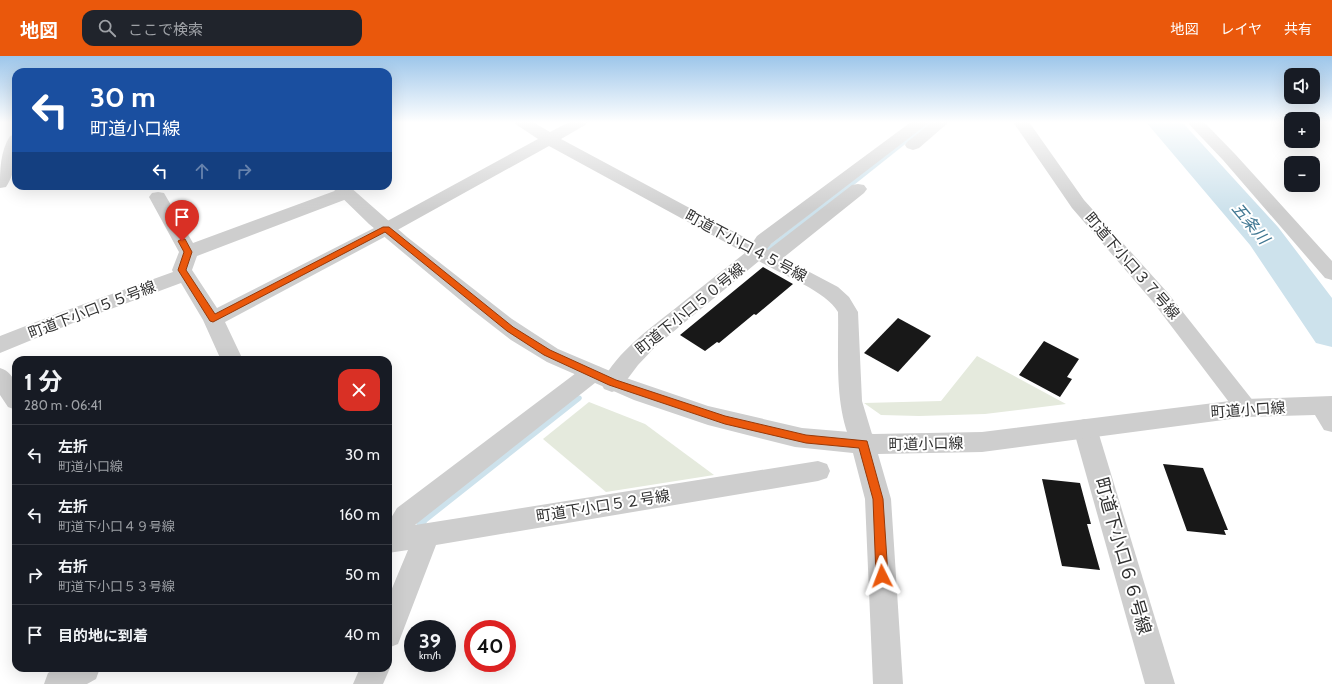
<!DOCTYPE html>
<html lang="ja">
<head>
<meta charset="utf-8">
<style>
	:root { --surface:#171b24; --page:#20242c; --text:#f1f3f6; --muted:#9ea1a6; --line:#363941; --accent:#ea580c }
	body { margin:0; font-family:Cabin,"Noto Sans JP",sans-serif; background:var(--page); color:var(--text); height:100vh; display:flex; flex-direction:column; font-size:15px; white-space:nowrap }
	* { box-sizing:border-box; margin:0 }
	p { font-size:13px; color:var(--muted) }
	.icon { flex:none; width:22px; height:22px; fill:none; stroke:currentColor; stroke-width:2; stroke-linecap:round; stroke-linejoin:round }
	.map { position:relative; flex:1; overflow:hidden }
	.side { position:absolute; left:12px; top:300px; width:380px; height:316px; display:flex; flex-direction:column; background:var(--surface); border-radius:12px; box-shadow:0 4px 16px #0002 }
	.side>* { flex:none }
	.guide { position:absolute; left:12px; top:12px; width:380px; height:122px; border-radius:12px; box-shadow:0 4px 16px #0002; background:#1a4fa0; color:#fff; overflow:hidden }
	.fabs { position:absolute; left:1284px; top:12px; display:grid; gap:8px }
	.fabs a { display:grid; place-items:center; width:36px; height:36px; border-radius:8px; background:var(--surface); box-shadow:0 4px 16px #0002; font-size:20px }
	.speed { position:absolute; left:404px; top:564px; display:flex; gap:8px; font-size:20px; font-weight:700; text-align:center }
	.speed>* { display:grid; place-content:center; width:52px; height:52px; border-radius:50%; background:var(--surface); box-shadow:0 4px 16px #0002; line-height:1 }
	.speed small { font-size:10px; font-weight:400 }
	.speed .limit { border:6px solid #d22; background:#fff; color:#111 }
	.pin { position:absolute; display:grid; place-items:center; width:34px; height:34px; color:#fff; margin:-41px -17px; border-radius:50% 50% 50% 0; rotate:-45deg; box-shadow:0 0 4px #0007 }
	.pin .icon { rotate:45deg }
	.me { position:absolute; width:44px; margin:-22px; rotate:357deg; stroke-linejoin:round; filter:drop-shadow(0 0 3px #0008) }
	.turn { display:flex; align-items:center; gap:14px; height:84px; padding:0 12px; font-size:18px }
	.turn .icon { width:52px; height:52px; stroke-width:2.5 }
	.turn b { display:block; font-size:28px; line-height:34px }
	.lanes { display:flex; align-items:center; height:38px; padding:0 12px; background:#0003; justify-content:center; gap:20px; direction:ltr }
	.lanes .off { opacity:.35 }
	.round { display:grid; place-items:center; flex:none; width:42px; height:42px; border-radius:12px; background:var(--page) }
	.overview { display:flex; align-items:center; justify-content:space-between; height:68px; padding:0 12px }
	h1 { font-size:24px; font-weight:700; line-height:30px }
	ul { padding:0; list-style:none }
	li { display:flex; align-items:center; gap:12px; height:60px; padding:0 12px; border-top:1px solid var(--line) }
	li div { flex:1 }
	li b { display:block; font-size:15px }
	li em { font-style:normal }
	header { display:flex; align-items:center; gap:24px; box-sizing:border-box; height:56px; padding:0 20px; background:var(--accent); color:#fff }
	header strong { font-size:19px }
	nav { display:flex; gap:22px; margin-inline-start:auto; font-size:14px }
	.search { width:280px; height:36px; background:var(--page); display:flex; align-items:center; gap:10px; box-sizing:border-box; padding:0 14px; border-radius:12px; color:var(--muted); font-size:15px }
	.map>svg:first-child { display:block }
	.green { fill:#e5eadd }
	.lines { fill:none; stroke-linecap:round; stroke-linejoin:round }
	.stream { fill:#cde2ec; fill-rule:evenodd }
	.river { fill:#cde2ec; fill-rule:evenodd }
	.building { fill:#181818 }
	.minor { fill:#cecece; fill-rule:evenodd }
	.tertiary { fill:#cecece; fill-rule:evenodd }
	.route { fill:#ea580c; stroke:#983908 }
	.labels { text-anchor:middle; stroke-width:4; stroke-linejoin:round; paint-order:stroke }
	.street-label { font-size:15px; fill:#313131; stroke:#fff }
	.water-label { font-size:16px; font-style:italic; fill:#407792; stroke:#fff }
	.near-street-label { font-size:18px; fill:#313131; stroke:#fff }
</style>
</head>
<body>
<header>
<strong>地図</strong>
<div class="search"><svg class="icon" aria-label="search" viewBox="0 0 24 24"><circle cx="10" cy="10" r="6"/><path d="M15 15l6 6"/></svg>ここで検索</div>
<nav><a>地図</a><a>レイヤ</a><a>共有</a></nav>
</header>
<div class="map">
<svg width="1332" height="628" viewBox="0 0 1332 628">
	<rect width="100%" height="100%" fill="#fff"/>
	<g class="green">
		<path d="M 977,300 L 1066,348 L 985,358 L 919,360 L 881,359 L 864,347 L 941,345 Z"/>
		<path d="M 589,346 L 645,368 L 714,419 L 606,436 L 543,383 Z"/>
	</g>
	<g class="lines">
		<g class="stream">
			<path d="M 927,66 L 933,66 L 771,195 L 767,195 L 766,193 L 767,191 Z"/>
			<path d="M 578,339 L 581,340 L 582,342 L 581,344 L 427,466 L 421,480 L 418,481 L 415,480 L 413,477 L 420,460 L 575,340 Z"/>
		</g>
		<path class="river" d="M 1146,66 L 1182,66 L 1278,171 L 1332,242 L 1332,291 L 1316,287 L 1250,189 Z"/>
	</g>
	<g class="building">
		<path d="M 763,211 L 793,228 L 756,259 L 754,258 L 719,287 L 717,286 L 705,295 L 680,279 Z"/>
		<path d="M 898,262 L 931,280 L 898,316 L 864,297 Z"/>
		<path d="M 1044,285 L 1079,303 L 1067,321 L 1072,323 L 1060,341 L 1019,319 Z"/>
		<path d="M 1163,408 L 1203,412 L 1228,474 L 1224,474 L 1226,479 L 1187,475 Z"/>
		<path d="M 1042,423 L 1080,427 L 1091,468 L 1087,468 L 1100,514 L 1062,510 Z"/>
	</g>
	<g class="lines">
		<g class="minor">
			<path d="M 514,66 L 533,66 L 550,76 L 569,66 L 588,66 L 585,69 L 561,83 L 753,186 L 757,180 L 911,66 L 929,66 L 926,69 L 771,188 L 767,193 L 768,194 L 852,129 L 858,128 L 864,129 L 867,133 L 864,137 L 783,202 L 838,231 L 849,241 L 858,256 L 862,345 L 875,388 L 871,395 L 863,398 L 855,395 C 833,353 839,302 838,256 C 825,234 781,219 759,205 L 656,290 L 638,309 L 620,333 L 612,336 L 604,333 L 601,327 C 618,295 649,273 677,251 C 699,233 722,215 745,197 L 549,90 L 392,177 L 225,266 L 243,304 L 221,304 L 203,264 L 181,227 L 73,267 L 0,297 L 0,280 L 59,257 L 173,216 L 172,214 L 179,196 L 149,141 L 152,137 L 158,136 L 164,137 L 193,187 L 340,133 L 346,132 L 352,133 L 355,137 L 352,141 L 197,200 L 192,214 L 217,252 L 380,169 L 538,83 L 517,69 Z"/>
			<path d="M 932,66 L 949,66 L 919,92 L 913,94 L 907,92 L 905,89 L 907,86 Z"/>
			<path d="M 1013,66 L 1029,66 L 1084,144 L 1167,236 L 1254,346 L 1257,352 L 1254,358 L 1246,361 L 1238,358 L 1153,246 L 1072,152 Z"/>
			<path d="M 16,78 C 16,96 17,115 6,131 L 0,132 C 0,114 0,96 10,80 Z"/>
			<path d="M 592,309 L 600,311 L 603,317 L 600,323 L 415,469 L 818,405 L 827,408 L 830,415 L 827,422 L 818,425 L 436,489 L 398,588 L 388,592 L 388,542 L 408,494 L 388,497 L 388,467 L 397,452 L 584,311 Z"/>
			<path d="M 0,312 C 19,318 16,337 16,354 L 8,351 L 0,339 Z"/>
			<path d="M 1085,363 L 1093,365 L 1097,372 L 1175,628 L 1145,628 L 1073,372 L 1077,365 Z"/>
			<path d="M 388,607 L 390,612 L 383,628 L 353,628 L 360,612 L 388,612 Z"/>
			<path d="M 57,612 L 100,612 L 96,623 L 87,628 L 44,628 L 48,617 Z"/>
		</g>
		<g class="tertiary">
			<path d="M 1187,66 L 1204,66 L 1235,98 L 1332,205 L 1332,224 L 1325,222 L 1223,104 Z"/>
			<path d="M 330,130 L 349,130 L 407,181 L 512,263 L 558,293 L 629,323 L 708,350 L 802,372 L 874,378 L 982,376 L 1246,343 L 1332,340 L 1332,376 L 1324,374 L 1315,359 L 1246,361 L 982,396 L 878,398 L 891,443 L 903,628 L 873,628 L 865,443 L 853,397 L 795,391 L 708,369 L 634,344 L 547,306 L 511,284 L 471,253 L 369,168 Z"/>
		</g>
	</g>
	<linearGradient id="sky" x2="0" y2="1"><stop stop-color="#9dc6ea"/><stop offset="0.43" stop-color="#fff"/><stop offset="1" stop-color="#fff" stop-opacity="0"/></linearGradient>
	<rect width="1332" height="154" fill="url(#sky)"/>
	<path class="route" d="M 383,171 L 389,171 L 513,271 L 550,294 L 616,324 L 725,360 L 806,379 L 867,385 L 883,443 L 888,520 L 886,524 L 882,525 L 878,524 L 876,520 L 873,443 L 859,392 L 806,387 L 725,368 L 609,329 L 544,299 L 507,275 L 385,176 L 213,266 L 210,265 L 178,214 L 184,196 L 178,185 L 182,183 L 185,183 L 192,196 L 186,214 L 215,258 Z"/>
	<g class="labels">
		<g class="street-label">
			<text transform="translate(746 190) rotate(28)" y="5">町道下小口４５号線</text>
			<text transform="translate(1132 210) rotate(49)" y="5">町道下小口３７号線</text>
			<text transform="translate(690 253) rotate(-39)" y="5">町道下小口５０号線</text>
			<text transform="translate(92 254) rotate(-21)" y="5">町道下小口５５号線</text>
			<text transform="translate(1248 354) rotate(-4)" y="5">町道小口線</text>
			<text transform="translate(926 388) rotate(-1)" y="5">町道小口線</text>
			<text transform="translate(603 450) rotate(-9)" y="5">町道下小口５２号線</text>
		</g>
		<g class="water-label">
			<text transform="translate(1251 167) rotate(50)" y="6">五条川</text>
		</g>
		<g class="near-street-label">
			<text transform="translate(1123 500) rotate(74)" y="6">町道下小口６６号線</text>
		</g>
	</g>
</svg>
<div class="fabs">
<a><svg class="icon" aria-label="sound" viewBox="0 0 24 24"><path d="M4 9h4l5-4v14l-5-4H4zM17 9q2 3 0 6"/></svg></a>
<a>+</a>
<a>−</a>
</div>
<div class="speed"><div>39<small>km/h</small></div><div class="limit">40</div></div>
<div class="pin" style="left:182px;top:185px;background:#d93025"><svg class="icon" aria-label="arrive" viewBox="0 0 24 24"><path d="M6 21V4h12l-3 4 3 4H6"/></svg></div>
<svg class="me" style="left:882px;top:520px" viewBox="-20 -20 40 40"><path d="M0-17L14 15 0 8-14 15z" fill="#ea580c" stroke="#fff" stroke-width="4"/></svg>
<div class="guide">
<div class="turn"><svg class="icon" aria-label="left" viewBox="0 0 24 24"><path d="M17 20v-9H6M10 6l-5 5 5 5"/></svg><div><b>30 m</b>町道小口線</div></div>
<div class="lanes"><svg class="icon" aria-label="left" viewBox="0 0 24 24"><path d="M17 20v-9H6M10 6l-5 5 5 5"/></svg><svg class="icon off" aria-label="ahead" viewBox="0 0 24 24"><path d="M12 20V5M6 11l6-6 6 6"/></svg><svg class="icon off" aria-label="right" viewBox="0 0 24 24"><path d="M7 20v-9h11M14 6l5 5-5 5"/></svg></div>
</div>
<section class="side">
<div class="overview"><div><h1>1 分</h1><p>280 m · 06:41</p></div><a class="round" style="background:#d93025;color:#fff"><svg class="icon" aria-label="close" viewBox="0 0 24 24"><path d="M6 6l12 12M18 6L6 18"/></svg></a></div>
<ul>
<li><svg class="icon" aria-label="left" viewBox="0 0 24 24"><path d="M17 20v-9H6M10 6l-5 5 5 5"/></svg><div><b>左折</b><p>町道小口線</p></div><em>30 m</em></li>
<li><svg class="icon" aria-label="left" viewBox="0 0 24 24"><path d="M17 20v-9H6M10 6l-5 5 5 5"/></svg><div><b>左折</b><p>町道下小口４９号線</p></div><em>160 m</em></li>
<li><svg class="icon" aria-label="right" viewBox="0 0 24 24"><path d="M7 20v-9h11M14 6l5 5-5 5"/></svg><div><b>右折</b><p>町道下小口５３号線</p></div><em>50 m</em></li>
<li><svg class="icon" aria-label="arrive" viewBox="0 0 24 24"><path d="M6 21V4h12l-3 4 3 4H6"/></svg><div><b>目的地に到着</b></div><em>40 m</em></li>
</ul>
</section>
</div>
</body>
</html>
